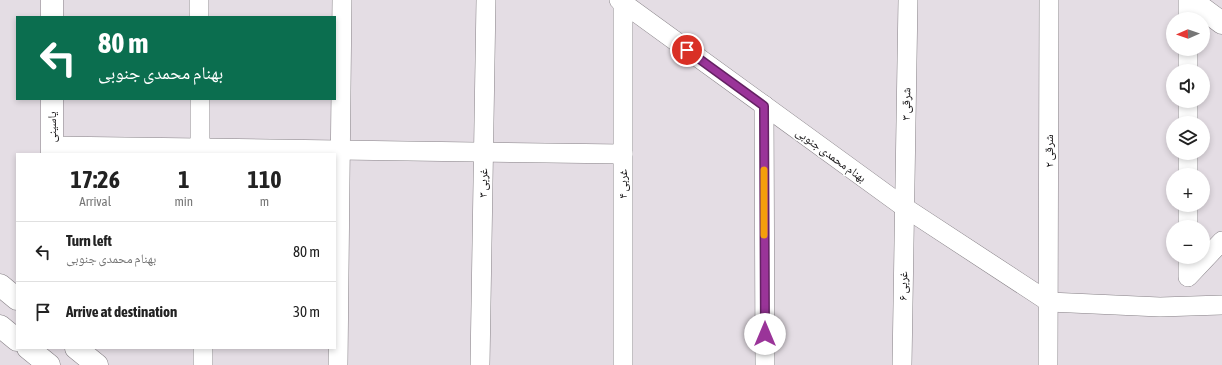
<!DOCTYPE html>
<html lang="en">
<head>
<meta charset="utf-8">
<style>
	:root { --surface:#fff; --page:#f6f6f6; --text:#222; --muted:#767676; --line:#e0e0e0 }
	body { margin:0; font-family:"Asap Condensed","Noto Naskh Arabic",sans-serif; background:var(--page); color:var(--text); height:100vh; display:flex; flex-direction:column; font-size:15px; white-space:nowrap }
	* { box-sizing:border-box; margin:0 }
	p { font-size:13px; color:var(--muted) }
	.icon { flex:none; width:22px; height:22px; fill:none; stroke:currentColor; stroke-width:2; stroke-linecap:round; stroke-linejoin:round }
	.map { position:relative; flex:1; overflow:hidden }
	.drawer { position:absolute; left:16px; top:153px; width:320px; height:196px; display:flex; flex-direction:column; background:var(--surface); border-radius:0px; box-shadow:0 2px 6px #0003 }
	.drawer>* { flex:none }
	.guide { position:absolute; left:16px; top:16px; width:320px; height:84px; border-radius:0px; box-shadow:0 2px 6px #0003; background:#0b6e4f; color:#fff; overflow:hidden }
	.needle { width:26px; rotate:268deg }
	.tools { position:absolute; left:1166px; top:12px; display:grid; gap:8px }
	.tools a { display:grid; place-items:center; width:44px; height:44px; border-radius:50%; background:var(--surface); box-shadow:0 2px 6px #0003; font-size:20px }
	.pin { position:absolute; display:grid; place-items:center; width:34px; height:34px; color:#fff; margin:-17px; border:2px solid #fff; border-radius:50%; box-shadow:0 1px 4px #0007 }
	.me { position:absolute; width:44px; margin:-22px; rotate:0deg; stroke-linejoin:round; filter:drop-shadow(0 0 3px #0008) }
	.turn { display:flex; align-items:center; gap:14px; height:84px; padding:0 16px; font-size:18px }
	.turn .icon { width:52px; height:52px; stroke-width:2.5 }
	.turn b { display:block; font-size:28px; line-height:34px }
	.eta { display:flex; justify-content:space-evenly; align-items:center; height:68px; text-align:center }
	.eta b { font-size:24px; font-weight:700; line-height:28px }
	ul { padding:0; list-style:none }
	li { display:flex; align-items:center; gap:12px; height:60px; padding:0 16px; border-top:1px solid var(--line) }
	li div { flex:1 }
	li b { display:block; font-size:15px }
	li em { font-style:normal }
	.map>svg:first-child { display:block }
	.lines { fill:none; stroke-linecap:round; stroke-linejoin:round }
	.street-casing { stroke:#868086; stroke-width:20 }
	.secondary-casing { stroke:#868086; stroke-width:23 }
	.street { stroke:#fff; stroke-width:19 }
	.secondary { stroke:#fff; stroke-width:22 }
	.route-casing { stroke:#642263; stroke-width:10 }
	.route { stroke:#9a3499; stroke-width:7 }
	.slow { stroke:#f59e0b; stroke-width:7 }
	.labels { text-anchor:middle; stroke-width:3.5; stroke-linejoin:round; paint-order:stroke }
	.street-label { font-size:12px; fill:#110f11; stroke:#fff }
</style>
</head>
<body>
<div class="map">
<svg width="1222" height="365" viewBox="0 0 1222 365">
	<rect width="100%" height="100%" fill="#e4dde4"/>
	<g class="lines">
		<g class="street-casing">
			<g id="street">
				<path d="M 199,0 L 199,17"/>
				<path d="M 619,0 L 904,207 L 1049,302"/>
				<path d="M 1188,0 L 1188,19"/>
				<path d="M 1188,49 L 1188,71"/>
				<path d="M 200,99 L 200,154"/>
				<path d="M 1188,101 L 1188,123"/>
				<path d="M 764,105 L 765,365"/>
				<path d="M 52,146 L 623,154"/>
				<path d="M 1188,153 L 1188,175"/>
				<path d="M 1188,205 L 1188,227"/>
				<path d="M 1188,257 L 1188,277 L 1222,241"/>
				<path d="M 1049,302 L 1160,307 L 1222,305"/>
				<path d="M 203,365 L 203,348"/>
				<path d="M 338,365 L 342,0"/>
				<path d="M 480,365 L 486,0"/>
				<path d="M 623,365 L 623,0"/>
				<path d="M 902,365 L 908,0"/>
				<path d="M 1048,365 L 1049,0"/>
			</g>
		</g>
		<g class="secondary-casing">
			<g id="secondary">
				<path d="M 1191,0 L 1222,23"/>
				<path d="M 52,17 L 52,0"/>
				<path d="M 52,154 L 52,99"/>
				<path d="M 0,285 L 17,299"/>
				<path d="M 0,326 L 17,340"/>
				<path d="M 28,348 L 49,365"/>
				<path d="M 76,348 L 97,365"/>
			</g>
		</g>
		<use href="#street" class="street"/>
		<use href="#secondary" class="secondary"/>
	</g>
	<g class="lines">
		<g class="route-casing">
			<path id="route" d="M 687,50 L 764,106 L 765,334"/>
		</g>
		<use href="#route" class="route"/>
		<path class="slow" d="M 764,170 L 764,235"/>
	</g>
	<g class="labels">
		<g class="street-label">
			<text transform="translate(906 104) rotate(-89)" y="4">۳ شرقی</text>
			<text transform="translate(52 127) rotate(-90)" y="4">یاسینی</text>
			<text transform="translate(1049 151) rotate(-90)" y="4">۲ شرقی</text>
			<text transform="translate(831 155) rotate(36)" y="4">بهنام محمدی جنوبی</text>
			<text transform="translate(483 183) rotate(-89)" y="4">۳ غربی</text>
			<text transform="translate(623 184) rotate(-90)" y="4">۴ غربی</text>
			<text transform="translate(903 286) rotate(-89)" y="4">۶ غربی</text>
		</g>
	</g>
</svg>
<div class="tools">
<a><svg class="needle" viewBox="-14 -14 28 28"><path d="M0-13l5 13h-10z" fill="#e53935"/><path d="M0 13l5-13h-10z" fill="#767676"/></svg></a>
<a><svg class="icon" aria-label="sound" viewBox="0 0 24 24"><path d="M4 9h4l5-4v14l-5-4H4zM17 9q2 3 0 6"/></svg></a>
<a><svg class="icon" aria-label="layers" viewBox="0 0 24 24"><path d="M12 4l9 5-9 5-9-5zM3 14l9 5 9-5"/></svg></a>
<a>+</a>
<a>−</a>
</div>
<div class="pin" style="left:687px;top:50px;background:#d93025"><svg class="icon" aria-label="arrive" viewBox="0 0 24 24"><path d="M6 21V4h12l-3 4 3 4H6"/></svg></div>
<svg class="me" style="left:765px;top:334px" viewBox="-20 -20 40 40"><circle r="19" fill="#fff"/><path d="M0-13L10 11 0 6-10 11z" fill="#9a3499"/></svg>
<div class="guide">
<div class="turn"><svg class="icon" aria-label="left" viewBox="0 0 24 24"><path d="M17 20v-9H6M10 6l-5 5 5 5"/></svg><div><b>80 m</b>بهنام محمدی جنوبی</div></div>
</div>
<section class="drawer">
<div class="eta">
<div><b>17:26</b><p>Arrival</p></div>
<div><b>1</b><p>min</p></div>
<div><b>110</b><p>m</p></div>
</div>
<ul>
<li><svg class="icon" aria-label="left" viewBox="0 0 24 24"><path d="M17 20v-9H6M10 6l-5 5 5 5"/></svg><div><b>Turn left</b><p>بهنام محمدی جنوبی</p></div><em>80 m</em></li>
<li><svg class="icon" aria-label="arrive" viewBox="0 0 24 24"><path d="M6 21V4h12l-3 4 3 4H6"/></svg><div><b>Arrive at destination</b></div><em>30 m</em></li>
</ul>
</section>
</div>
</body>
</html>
